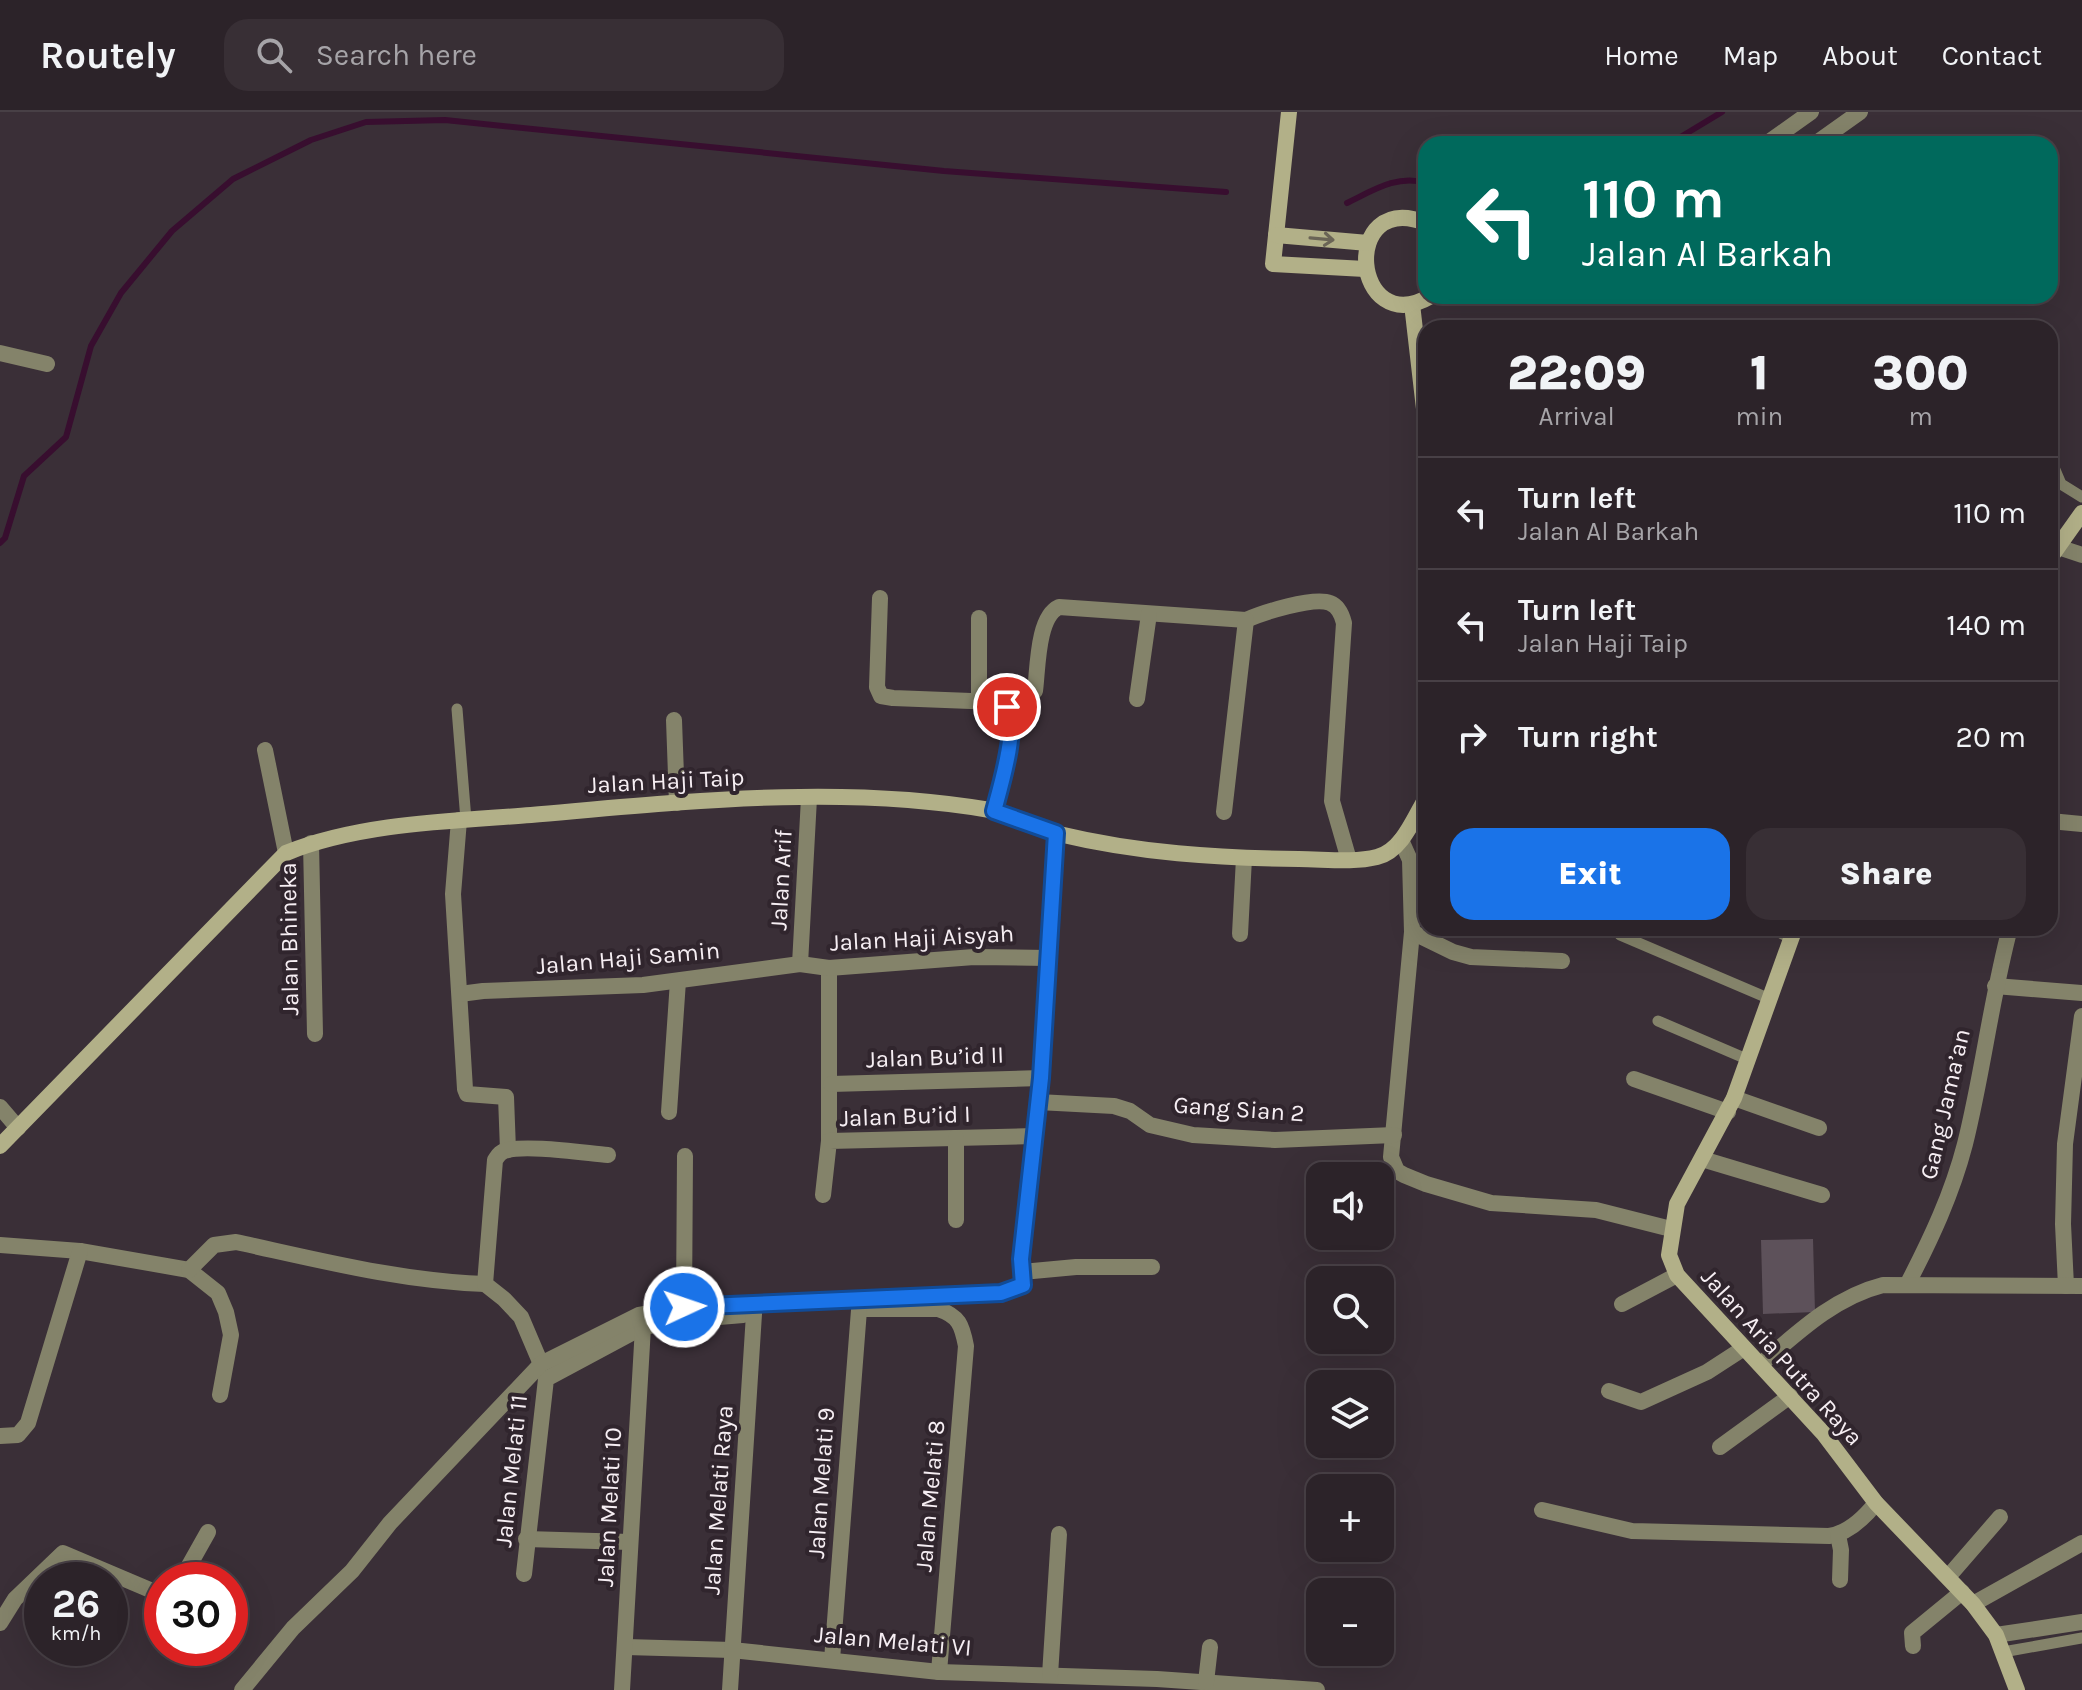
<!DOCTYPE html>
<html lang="en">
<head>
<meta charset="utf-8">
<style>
	:root { --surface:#2c2329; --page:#382f35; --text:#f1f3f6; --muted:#a6a4a8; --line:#484046; --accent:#1a73e8 }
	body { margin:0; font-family:Karla,sans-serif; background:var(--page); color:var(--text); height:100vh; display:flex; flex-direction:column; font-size:30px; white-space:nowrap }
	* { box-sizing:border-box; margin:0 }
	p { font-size:26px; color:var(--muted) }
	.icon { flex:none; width:44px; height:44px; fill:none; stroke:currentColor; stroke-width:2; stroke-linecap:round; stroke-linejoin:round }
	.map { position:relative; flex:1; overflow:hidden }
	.side { position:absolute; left:1418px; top:208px; width:640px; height:616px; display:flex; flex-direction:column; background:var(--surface); border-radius:24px; box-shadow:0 8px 32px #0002,0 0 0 2px var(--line) }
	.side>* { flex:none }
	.hud { position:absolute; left:1418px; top:24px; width:640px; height:168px; border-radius:24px; box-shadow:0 8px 32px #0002,0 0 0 2px var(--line); background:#00695c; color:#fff; overflow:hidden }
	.buttons { position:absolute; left:1306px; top:1050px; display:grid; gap:16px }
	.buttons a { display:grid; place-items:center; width:88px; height:88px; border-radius:16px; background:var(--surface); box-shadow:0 8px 32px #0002,0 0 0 2px var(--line); font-size:40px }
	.speed { position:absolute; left:24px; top:1450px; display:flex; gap:16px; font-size:40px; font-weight:700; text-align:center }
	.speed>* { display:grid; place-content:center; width:104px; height:104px; border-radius:50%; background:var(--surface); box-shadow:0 8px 32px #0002,0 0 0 2px var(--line); line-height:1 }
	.speed small { font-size:20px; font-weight:400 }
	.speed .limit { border:12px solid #d22; background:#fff; color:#111 }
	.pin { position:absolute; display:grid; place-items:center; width:68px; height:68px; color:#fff; margin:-34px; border:4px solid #fff; border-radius:50%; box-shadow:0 2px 8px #0007 }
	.me { position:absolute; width:88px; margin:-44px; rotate:87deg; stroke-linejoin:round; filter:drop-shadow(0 0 6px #0008) }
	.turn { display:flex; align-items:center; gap:28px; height:168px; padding:0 32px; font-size:36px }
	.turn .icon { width:104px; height:104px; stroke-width:2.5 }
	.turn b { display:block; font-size:56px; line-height:68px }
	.eta { display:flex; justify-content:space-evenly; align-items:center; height:136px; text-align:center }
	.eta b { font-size:48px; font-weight:800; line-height:56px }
	.button { display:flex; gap:16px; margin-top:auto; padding:16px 32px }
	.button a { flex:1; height:92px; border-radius:24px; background:var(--accent); color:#fff; font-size:32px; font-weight:800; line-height:92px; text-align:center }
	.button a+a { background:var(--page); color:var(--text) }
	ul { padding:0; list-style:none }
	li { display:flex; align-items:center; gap:24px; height:112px; padding:0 32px; border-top:2px solid var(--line) }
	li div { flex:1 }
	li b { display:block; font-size:30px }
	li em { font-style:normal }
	header { display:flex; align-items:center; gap:48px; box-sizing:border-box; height:112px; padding:0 40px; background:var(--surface); border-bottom:2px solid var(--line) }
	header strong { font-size:38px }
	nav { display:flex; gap:44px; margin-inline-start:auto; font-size:28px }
	.search { width:560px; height:72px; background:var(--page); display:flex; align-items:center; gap:20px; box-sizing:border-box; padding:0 28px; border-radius:24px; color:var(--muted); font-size:30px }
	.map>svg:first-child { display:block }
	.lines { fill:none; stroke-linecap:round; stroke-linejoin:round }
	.stream { stroke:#380e2f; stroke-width:6 }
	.building { fill:#5d515a }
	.lane { stroke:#84836a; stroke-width:11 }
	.street { stroke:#84836a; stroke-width:16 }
	.secondary { stroke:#b2b088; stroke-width:16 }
	.oneway { stroke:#6a6456 }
	.route-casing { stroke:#114b97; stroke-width:20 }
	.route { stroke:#1a73e8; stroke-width:14 }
	.labels { text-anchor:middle; stroke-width:8; stroke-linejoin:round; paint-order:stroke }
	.street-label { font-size:24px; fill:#f6eef3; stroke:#30252d }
</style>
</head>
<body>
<header>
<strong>Routely</strong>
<div class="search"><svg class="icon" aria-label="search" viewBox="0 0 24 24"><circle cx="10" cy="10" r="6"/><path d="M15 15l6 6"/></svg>Search here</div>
<nav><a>Home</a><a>Map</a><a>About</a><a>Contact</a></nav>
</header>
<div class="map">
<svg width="2082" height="1578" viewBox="0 0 2082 1578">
	<rect width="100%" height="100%" fill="#3a2f37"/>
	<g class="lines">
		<g class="stream">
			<path d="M 1669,32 L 1722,0"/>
			<path d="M 1347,91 C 1372,79 1397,62 1426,71"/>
			<path d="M 0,431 L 5,426 L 24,364 L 66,325 L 91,234 L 121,181 L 172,119 L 233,67 L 311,28 L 366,10 L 445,8 L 944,59 L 1226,80"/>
		</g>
	</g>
	<path class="building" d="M 1813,1127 L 1815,1200 L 1763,1202 L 1761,1128 Z"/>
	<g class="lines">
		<g class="lane">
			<path d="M 2050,346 L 2061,372 L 2082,385"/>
			<path d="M 457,597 L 466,708"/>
			<path d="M 1770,816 L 1791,826"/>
			<path d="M 1620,823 L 1770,887"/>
			<path d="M 1658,909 L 1749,948"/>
			<path d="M 2003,1540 L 2082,1526"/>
		</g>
		<g class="street">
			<path d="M 1766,32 L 1811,0"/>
			<path d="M 1815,32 L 1860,0"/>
			<path d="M 0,241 L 47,252"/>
			<path d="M 2058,435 L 2082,443"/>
			<path d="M 880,486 L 877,575 L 881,584 L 893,586 L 997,590 L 1010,599 L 1008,643 L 994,699"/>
			<path d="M 1035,579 C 1038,557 1037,505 1059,495 L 1246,508 C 1262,501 1314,484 1330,491 C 1338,494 1342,503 1344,511 L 1332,689 L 1349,748"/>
			<path d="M 1137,587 L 1149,502"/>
			<path d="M 979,590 L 979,506"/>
			<path d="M 674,608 L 677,691"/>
			<path d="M 265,638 L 286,741"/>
			<path d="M 1224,700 L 1246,508"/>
			<path d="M 459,708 L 453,782 L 465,977 L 467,982 L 506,985 L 508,1038"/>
			<path d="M 2050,709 L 2082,712"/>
			<path d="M 1401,728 L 1410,748 L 1412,820 L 1391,1045 L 1397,1059 L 1404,1063 L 1426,1072 L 1491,1091 L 1596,1098 L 1671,1117"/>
			<path d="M 311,731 L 315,922"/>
			<path d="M 1412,820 L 1453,840 L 1471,845 L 1562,849"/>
			<path d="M 1240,822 L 1244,746"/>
			<path d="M 800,852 L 809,686"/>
			<path d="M 829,856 L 829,1029"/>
			<path d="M 1995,874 L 2082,881"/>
			<path d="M 460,882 L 483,879 L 643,873 L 800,852 L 829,856 L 974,845 L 1047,846"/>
			<path d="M 1634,967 L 1728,1000"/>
			<path d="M 831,972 L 1041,966"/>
			<path d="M 1734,986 L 1819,1016"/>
			<path d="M 1038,990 L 1114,994 L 1130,999 L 1150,1013 L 1193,1023 L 1275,1028 L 1394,1023"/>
			<path d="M 0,995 L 18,1016"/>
			<path d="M 669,1000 L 678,869"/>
			<path d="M 1702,1047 L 1822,1083"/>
			<path d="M 823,1083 L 829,1029 L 1034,1024"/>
			<path d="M 956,1108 L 956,1026"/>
			<path d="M 0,1133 L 80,1139 L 189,1158 L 218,1181 L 226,1200 L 231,1223 L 220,1283"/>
			<path d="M 189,1158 L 214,1133 L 236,1130 C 319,1148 400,1169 485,1172"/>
			<path d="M 1022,1160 L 1076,1155 L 1152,1155"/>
			<path d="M 1907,1173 C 1931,1127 1952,1082 1965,1032 C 1983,960 1991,887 2010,816"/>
			<path d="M 2066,1174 L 2063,1112 L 2065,1032 L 2082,904"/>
			<path d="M 1622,1192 L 1677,1163"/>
			<path d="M 684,1195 L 685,1044"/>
			<path d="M 866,1197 L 938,1197 C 959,1204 962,1213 966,1234 L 939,1560"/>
			<path d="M 541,1252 L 521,1205 L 504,1187 L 485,1172 L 495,1048 C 499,1043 498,1042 504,1039 C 524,1032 584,1041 608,1043"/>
			<path d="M 1761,1252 C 1798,1220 1835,1185 1883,1173 L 2082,1174"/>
			<path d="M 1609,1279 L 1641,1290 L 1707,1260 L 1744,1236"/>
			<path d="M 0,1324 L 18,1323 L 28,1311 L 80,1139"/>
			<path d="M 1720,1335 L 1790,1284"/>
			<path d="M 1542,1398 L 1632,1419 L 1829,1424 C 1849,1421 1864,1406 1876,1391"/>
			<path d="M 1838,1423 L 1841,1438 L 1840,1468"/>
			<path d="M 526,1427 L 630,1430"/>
			<path d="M 524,1462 L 546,1267 L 643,1215 L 683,1208 L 743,1203"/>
			<path d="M 1948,1465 L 2000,1405"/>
			<path d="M 181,1468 L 208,1420"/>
			<path d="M 1973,1492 L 2082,1431"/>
			<path d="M 0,1511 L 15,1487 L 63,1441 L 162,1483"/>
			<path d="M 1996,1523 L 2082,1510"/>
			<path d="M 1913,1534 L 1912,1521 L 1962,1480"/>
			<path d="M 626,1535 L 732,1538 L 939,1560 L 1157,1567 L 1317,1578"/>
			<path d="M 832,1548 L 859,1198"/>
			<path d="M 1050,1563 L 1059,1422"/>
			<path d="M 1206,1570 L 1210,1535"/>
			<path d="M 242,1578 L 293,1516 L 352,1459 L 390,1411 L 541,1252 L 639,1203 L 684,1195 L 1001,1181 L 1023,1173 L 1021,1147 L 1041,966 L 1056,721"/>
			<path d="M 622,1578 L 643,1215"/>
			<path d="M 730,1578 L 754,1202"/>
		</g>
		<g class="secondary">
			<path d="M 1289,0 L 1273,152 L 1365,157"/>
			<path d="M 1426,111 C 1339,77 1352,230 1431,184"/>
			<path d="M 1276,123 L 1368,131"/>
			<path d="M 1412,192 L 1426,314"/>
			<path d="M 2050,446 L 2082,401"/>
			<path d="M 1795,816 L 1734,986 L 1677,1092 L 1669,1143 L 1677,1163 L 1823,1321 L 1876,1391 L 1973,1492 L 1996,1523 L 2017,1578"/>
			<path d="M 0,1034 L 286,741 C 359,711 453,709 531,703 C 682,690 839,672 990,698 C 1013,703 1035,716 1059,722 C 1138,741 1217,746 1299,747 C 1324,747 1353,751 1377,745 C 1402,739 1414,706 1426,686"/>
		</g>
	</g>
	<defs><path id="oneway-shaft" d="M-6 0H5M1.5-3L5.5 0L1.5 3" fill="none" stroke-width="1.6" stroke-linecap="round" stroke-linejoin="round" transform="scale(2)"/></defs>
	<use class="oneway" href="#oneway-shaft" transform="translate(1322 127) rotate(5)"/>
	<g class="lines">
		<g class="route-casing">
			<path id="route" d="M 684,1195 L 1001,1181 L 1023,1173 L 1021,1147 L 1041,966 L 1056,721 L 994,699 C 1000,676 1019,615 1007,595"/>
		</g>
		<use href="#route" class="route"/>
	</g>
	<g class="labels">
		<g class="street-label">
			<text transform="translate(666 669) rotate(-3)" y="8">Jalan Haji Taip</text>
			<text transform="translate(781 768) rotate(-87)" y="8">Jalan Arif</text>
			<text transform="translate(922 826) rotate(-3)" y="8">Jalan Haji Aisyah</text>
			<text transform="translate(289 827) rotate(-91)" y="8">Jalan Bhineka</text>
			<text transform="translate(628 846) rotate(-5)" y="8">Jalan Haji Samin</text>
			<text transform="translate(935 945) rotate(-2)" y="8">Jalan Bu’id II</text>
			<text transform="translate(1945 992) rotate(-77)" y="8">Gang Jama’an</text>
			<text transform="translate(1239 997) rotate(4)" y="8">Gang Sian 2</text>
			<text transform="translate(905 1004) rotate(-2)" y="8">Jalan Bu’id I</text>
			<text transform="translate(1782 1245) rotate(48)" y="8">Jalan Aria Putra Raya</text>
			<text transform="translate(511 1359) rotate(-84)" y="8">Jalan Melati 11</text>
			<text transform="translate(821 1371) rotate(-86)" y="8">Jalan Melati 9</text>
			<text transform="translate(930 1384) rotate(-85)" y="8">Jalan Melati 8</text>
			<text transform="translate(718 1388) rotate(-86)" y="8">Jalan Melati Raya</text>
			<text transform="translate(609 1395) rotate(-87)" y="8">Jalan Melati 10</text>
			<text transform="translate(893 1529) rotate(5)" y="8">Jalan Melati VI</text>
		</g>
	</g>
</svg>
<div class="buttons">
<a><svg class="icon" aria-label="sound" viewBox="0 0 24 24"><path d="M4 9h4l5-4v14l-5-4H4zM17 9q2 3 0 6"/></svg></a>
<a><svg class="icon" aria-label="search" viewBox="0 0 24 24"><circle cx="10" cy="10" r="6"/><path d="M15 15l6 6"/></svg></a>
<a><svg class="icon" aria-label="layers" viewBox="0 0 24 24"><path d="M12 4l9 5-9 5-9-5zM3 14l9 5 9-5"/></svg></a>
<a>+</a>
<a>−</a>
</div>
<div class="speed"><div>26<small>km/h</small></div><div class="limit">30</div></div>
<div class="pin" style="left:1007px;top:595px;background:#d93025"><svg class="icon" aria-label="arrive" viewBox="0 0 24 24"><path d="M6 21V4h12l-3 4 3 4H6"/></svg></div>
<svg class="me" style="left:684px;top:1195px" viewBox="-20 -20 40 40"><circle r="17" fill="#1a73e8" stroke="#fff" stroke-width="3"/><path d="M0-11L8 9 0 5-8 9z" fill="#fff"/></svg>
<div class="hud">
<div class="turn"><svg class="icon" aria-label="left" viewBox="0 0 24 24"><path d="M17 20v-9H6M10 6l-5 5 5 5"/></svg><div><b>110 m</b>Jalan Al Barkah</div></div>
</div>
<section class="side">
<div class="eta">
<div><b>22:09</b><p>Arrival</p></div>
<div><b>1</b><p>min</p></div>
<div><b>300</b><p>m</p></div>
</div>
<ul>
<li><svg class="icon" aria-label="left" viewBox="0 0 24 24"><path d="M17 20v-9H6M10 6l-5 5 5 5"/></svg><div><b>Turn left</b><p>Jalan Al Barkah</p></div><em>110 m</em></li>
<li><svg class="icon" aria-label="left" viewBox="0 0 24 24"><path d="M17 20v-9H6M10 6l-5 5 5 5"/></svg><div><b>Turn left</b><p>Jalan Haji Taip</p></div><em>140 m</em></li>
<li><svg class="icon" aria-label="right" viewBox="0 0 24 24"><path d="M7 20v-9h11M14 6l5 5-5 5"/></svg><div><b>Turn right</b></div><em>20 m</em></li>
</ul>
<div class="button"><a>Exit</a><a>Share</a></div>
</section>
</div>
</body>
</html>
